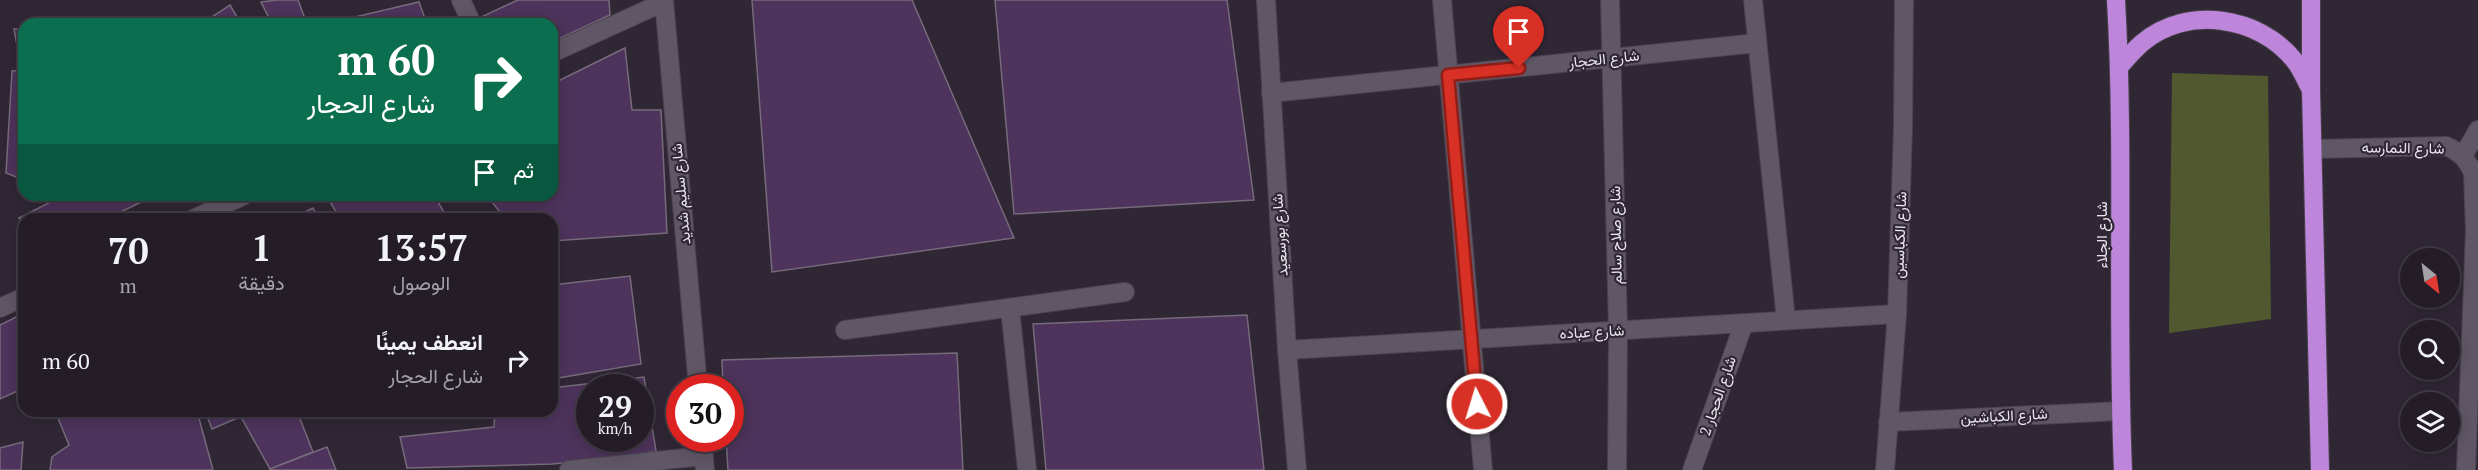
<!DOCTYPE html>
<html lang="ar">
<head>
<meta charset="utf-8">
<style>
	:root { --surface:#241d28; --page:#2c2630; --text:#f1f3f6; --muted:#a3a2a8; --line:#413b45 }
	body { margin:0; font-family:"PT Serif",Vazirmatn,serif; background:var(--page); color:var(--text); direction:rtl; height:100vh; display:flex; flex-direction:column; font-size:22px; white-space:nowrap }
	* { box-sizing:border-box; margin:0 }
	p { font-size:20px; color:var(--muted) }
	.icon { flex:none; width:33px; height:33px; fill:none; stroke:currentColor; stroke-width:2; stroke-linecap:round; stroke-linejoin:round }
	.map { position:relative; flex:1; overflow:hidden; direction:ltr }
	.sheet { position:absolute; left:18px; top:213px; width:540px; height:204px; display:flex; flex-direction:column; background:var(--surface); border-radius:18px; box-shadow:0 3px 15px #0003,0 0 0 2px var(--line); direction:rtl }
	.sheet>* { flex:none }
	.top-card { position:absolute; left:18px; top:18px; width:540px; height:183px; border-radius:18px; box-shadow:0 3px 15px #0003,0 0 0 2px var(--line); direction:rtl; background:#0b6e4f; color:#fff; overflow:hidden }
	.needle { width:39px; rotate:150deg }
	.buttons { position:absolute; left:2400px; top:248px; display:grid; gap:12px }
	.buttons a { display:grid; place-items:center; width:60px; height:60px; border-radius:50%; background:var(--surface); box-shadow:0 3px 15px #0003,0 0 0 2px var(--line); font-size:30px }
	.speed { position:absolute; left:576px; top:374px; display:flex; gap:12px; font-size:30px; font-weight:700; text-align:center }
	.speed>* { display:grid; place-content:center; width:78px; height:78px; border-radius:50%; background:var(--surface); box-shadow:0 3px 15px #0003,0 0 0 2px var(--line); line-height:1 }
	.speed small { font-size:15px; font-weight:400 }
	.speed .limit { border:9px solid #d22; background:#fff; color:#111 }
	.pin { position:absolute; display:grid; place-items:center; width:51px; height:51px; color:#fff; margin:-62px -26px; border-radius:50% 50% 50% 0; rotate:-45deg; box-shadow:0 0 6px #0007 }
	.pin .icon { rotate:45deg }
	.me { position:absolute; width:66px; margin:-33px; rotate:355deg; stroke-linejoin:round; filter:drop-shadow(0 0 4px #0008) }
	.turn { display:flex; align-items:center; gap:21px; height:126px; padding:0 24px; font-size:27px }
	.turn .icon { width:78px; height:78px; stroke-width:2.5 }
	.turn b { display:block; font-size:42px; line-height:51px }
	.then { display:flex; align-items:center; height:57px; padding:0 24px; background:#0003; gap:12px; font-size:22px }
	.eta { display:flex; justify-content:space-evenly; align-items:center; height:102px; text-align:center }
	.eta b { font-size:36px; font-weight:700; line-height:42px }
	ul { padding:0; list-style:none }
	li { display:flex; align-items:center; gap:18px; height:90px; padding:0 24px }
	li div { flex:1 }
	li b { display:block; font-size:22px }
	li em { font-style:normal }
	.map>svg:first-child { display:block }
	.green { fill:#51572f }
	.building { fill:#4e335c; stroke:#756b7b; stroke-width:1.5; fill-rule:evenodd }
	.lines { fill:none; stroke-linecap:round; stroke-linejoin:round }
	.minor-casing { stroke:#4a434e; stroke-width:20 }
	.highway-casing { stroke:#4a434e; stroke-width:20 }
	.minor { stroke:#605766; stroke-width:18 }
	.highway { stroke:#bd86da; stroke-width:18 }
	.route-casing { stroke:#8d1f18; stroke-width:15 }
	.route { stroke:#d93025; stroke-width:10 }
	.labels { text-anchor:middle; stroke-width:4.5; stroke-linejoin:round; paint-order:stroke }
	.street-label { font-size:15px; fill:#eae5ee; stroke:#302735 }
</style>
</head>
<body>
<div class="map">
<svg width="2478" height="470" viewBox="0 0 2478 470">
	<rect width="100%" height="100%" fill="#302735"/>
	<path class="green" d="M 2172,73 L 2268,76 L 2271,319 L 2169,333 Z"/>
	<g class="building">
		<path d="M 277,0 L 298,0 L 307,24 L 272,24 L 261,2 Z"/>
		<path d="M 518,0 L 609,0 L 610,15 L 552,42 L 552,24 L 482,24 L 479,18 Z"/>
		<path d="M 752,0 L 912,0 L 1014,238 L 772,272 Z"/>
		<path d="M 995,0 L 1227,0 L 1254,200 L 1014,214 Z"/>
		<path d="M 419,2 L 427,24 L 346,24 L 346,19 Z"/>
		<path d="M 230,5 L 241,24 L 201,24 Z"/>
		<path d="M 173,18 L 173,24 L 88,24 Z"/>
		<path d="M 14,29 L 24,29 L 24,68 L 21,68 Z"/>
		<path d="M 625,48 L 632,110 L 661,110 L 667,233 L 552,241 L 552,219 L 505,219 L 487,195 L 552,195 L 552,84 Z"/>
		<path d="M 24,70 L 24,180 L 6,173 L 12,71 Z"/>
		<path d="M 64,195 L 156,195 L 106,219 L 24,219 L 24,226 L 19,218 Z"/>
		<path d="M 343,195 L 434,195 L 448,219 L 341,219 L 331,204 Z"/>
		<path d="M 313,208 L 319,219 L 290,219 Z"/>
		<path d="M 630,276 L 641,364 L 552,379 L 552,285 Z"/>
		<path d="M 24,313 L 24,388 L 0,399 L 0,325 Z"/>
		<path d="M 1247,315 L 1264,470 L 1046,470 L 1033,324 Z"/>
		<path d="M 957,353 L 963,470 L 728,470 L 726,438 L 730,438 L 730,387 L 723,387 L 722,360 Z"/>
		<path d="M 644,377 L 656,451 L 627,457 L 552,464 L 407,468 L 400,437 L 494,427 L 495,411 L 552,411 L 552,388 ZM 590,387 L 640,387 L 640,438 L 590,438 Z"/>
		<path d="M 55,411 L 197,411 L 213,470 L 50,470 L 52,457 L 69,445 Z"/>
		<path d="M 205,411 L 254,411 L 212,429 Z"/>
		<path d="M 265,411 L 297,411 L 313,452 L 270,469 L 241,417 Z"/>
		<path d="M 23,442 L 21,470 L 0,470 L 0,448 Z"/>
		<path d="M 327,447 L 336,470 L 270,470 L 270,469 Z"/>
	</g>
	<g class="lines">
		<g class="minor-casing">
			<g id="minor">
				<path d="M 461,0 L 472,24"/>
				<path d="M 664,0 L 698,387"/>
				<path d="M 1266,0 L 1287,350 L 1297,470"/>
				<path d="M 1442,0 L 1483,470"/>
				<path d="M 1610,0 L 1618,330 L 1617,470"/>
				<path d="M 1753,0 L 1786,320"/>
				<path d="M 552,53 L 664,2"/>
				<path d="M 1271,93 L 1757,43"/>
				<path d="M 2313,149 L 2446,146 C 2460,152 2467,159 2473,173 L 2475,231 L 2466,470"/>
				<path d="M 2463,156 L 2478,130"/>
				<path d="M 193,219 L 245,195"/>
				<path d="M 0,308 L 24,297"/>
				<path d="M 1010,308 L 1027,470"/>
				<path d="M 845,330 L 1125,292"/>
				<path d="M 1287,350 L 1897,314"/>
				<path d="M 1888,422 L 2121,411"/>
				<path d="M 702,438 L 705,470"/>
				<path d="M 569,470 L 704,456"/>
				<path d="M 1692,470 L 1744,323"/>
				<path d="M 1885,470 L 1897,314 L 1903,128 L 1904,0"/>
			</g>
		</g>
		<g class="highway-casing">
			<g id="highway">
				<path d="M 2116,0 C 2125,156 2116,313 2123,470"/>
				<path d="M 2311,0 L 2311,90 L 2320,470"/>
				<path d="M 2120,66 C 2127,58 2134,50 2142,43 C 2186,5 2259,16 2294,60 C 2301,68 2305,79 2310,88"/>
			</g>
		</g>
		<use href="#minor" class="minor"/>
		<use href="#highway" class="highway"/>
	</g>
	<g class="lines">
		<g class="route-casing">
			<path id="route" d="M 1477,404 L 1448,75 L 1519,68"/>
		</g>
		<use href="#route" class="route"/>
	</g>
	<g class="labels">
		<g class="street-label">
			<text transform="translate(1604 59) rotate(-6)" y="5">شارع الحجار</text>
			<text transform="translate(2403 148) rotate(1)" y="5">شارع النمارسه</text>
			<text transform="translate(681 194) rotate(-95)" y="5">شارع سليم شديد</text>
			<text transform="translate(1280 235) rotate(-94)" y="5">شارع بورسعيد</text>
			<text transform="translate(1616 235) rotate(-91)" y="5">شارع صلاح سالم</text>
			<text transform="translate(1900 235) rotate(-88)" y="5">شارع الكباسين</text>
			<text transform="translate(2102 235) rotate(-90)" y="5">شارع الجلاء</text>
			<text transform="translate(1592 332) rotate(-3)" y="5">شارع عباده</text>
			<text transform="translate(1718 396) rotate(-71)" y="5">شارع الحجار 2</text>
			<text transform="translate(2004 416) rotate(-3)" y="5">شارع الكباشين</text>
		</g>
	</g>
</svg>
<div class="buttons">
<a><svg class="needle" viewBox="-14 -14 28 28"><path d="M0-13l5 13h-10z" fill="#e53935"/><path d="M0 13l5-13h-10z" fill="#a3a2a8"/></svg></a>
<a><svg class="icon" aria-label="search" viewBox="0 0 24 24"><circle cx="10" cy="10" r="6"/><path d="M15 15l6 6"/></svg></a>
<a><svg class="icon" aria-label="layers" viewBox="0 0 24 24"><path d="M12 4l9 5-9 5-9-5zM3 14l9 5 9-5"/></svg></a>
</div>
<div class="speed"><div>29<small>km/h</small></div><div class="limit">30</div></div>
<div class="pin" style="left:1519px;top:68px;background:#d93025"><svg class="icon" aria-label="arrive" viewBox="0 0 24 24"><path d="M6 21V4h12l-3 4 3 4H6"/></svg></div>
<svg class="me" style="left:1477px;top:404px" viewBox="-20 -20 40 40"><circle r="17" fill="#d93025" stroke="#fff" stroke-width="3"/><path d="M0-11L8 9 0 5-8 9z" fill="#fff"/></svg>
<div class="top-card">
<div class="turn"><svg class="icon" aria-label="right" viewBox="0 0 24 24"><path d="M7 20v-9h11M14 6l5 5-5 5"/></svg><div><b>60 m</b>شارع الحجار</div></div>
<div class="then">ثم<svg class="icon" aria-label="arrive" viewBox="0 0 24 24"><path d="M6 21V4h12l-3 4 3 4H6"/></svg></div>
</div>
<section class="sheet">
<div class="eta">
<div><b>13:57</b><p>الوصول</p></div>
<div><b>1</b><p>دقيقة</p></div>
<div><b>70</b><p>m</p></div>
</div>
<ul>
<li><svg class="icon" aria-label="right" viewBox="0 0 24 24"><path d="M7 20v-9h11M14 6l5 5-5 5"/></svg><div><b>انعطف يمينًا</b><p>شارع الحجار</p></div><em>60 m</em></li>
</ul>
</section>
</div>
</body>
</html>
